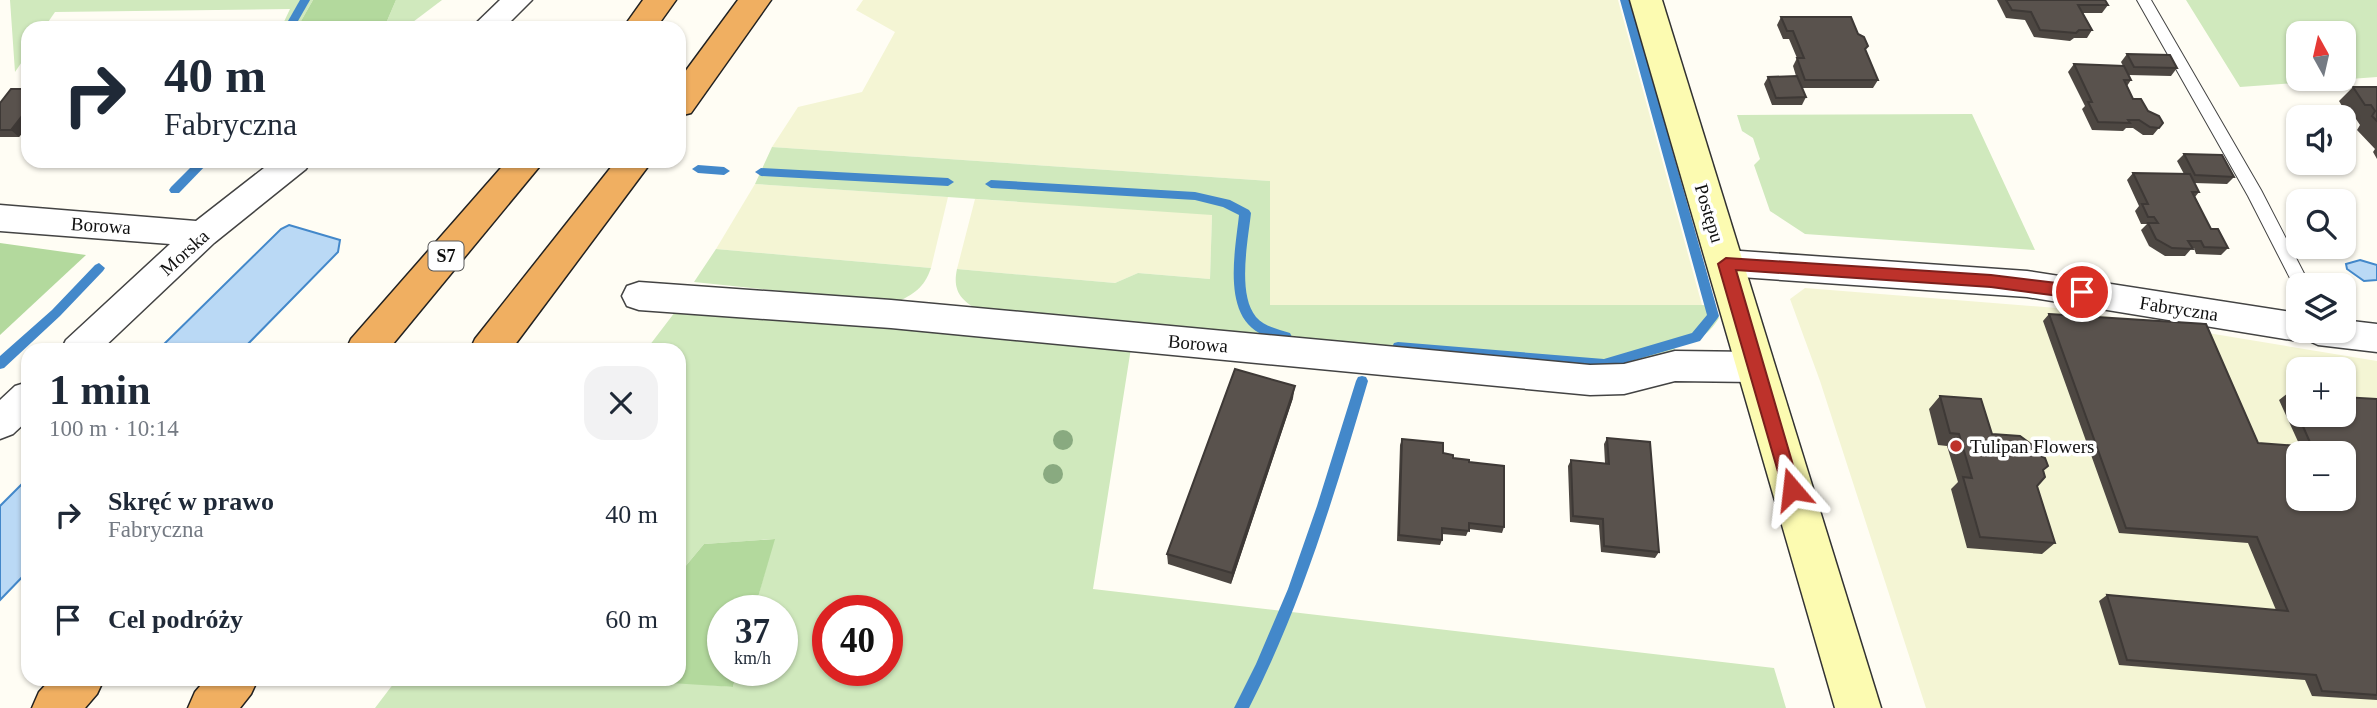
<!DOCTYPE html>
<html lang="pl">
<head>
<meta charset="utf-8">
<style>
	:root { --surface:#fff; --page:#f2f2f3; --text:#1f2937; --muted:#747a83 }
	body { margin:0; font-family:Georgia,serif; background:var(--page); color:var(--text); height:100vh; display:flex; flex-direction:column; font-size:26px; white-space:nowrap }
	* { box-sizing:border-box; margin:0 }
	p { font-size:23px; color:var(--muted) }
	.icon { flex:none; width:38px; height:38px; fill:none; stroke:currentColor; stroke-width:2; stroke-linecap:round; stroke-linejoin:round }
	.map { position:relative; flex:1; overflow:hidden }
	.sheet { position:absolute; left:21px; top:343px; width:665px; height:343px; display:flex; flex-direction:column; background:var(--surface); border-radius:21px; box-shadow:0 2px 5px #0004 }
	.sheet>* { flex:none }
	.hud { position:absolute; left:21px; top:21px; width:665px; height:147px; border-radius:21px; box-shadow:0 2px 5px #0004; background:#fff; color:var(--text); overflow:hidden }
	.needle { width:46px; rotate:352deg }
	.fabs { position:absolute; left:2286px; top:21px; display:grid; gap:14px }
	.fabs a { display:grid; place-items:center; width:70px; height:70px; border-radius:14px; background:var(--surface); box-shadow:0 2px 5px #0004; font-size:35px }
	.speed { position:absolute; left:707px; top:595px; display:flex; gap:14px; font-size:35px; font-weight:700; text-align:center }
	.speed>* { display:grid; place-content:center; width:91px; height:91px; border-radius:50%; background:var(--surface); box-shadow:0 2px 5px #0004; line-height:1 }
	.speed small { font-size:18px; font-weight:400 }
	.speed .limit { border:10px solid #d22; background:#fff; color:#111 }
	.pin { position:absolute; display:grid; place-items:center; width:60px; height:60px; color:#fff; margin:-30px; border:4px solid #fff; border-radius:50%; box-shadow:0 2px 7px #0007 }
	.me { position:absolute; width:77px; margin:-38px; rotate:343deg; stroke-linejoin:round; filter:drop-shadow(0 0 5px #0008) }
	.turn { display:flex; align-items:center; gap:24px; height:147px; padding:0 28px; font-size:32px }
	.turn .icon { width:91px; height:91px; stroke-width:2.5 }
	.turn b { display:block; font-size:49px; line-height:60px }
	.round { display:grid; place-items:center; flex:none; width:74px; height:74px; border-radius:21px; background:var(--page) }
	.headline { display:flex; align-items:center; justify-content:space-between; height:119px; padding:0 28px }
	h1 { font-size:42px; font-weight:800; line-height:52px }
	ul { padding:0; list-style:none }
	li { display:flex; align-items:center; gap:21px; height:105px; padding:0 28px }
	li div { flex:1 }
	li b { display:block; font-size:26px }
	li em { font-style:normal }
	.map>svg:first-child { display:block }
	.farmland { fill:#f4f5d4; fill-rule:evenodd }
	.green { fill:#d0e9bd; fill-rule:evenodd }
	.forest { fill:#b3d99d }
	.water { fill:#bad9f5; stroke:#4388ca; stroke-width:2 }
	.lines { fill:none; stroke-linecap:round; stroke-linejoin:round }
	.stream { fill:#4388ca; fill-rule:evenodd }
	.lane-casing { stroke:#434343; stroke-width:2 }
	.street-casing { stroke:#434343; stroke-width:3 }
	.secondary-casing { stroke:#323232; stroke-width:3 }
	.highway-casing { stroke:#212121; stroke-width:3 }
	.lane { fill:#fff; fill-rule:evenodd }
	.street { fill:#fff; fill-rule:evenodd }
	.secondary { fill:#fcfbb1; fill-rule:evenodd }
	.highway { fill:#f0af61; fill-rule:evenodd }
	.tree { fill:#89aa80 }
	.wall { fill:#4d4742 }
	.shaded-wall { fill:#3e3936 }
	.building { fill:#59524d; stroke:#3e3936; stroke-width:2; fill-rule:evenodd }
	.route { fill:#bd322b; stroke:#7b201c; stroke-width:2 }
	.poi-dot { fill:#bd322b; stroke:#fff; stroke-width:2.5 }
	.labels { text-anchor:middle; stroke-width:7; stroke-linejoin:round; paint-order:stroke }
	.shield { fill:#fff; stroke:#585858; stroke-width:2 }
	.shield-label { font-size:18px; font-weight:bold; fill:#101010 }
	.street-label { font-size:19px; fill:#101010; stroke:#fff }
	.poi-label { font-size:19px; fill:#101010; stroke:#fff; text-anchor:start }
</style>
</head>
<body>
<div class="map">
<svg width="2377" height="708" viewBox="0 0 2377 708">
	<rect width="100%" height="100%" fill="#fffdf4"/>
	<g class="farmland">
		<path d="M 863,0 L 1618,0 L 1702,305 L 1269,305 L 1270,181 L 772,147 L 798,107 L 862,92 L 895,32 L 856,10 Z"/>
		<path d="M 755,184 L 948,197 L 931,268 L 716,249 Z"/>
		<path d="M 975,199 L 1212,214 L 1210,279 L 1138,273 L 1115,283 L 957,269 Z"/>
		<path d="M 1805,288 L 2057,308 L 2377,361 L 2377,708 L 1926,708 L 1820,381 L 1790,299 ZM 2298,369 L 2343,369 L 2343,415 L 2298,415 ZM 2298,453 L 2343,453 L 2343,499 L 2298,499 Z"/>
	</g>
	<g class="green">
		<path d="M 10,0 L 313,0 L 297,28 L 281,28 L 290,9 L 55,12 L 44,28 L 28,28 L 28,53 L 15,72 Z"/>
		<path d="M 396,0 L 442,0 L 405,28 L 384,28 Z"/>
		<path d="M 2186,0 L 2377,0 L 2377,77 L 2240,87 ZM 2298,33 L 2343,33 L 2343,79 L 2298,79 Z"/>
		<path d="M 1972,114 L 2035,250 L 1805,234 L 1770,211 L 1754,165 L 1760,159 L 1753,138 L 1742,131 L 1737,115 Z"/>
		<path d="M 772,147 L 1270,181 L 1270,305 L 1702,305 L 1715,306 L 1719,318 C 1708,336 1695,343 1674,347 L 1676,353 L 1611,369 L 980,311 C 962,301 952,292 957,269 L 1115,283 L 1138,273 L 1210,279 L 1212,215 L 755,184 Z"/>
		<path d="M 716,249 L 931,268 C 924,288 914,294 895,303 L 694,282 Z"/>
		<path d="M 675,312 L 1131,348 L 1093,589 L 1774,668 L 1786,708 L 375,708 L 397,679 L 641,679 L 733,687 L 737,670 L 782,670 L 782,611 L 754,611 L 774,539 L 704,544 L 679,574 L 679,350 L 646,350 ZM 828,611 L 887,611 L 887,670 L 828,670 Z"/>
	</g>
	<g class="forest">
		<path d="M 313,0 L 396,0 L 384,28 L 297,28 Z"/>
		<path d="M 0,243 L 86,255 L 0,335 Z"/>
		<path d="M 775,539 L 754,611 L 723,611 L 723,670 L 737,670 L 733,687 L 640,681 L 641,679 L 679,679 L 679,574 L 704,544 Z"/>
	</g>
	<g class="water">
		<path d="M 289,225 L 340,240 L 338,252 L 242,350 L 158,350 L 281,229 Z"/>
		<path d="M 2360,260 L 2377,265 L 2377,280 L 2364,281 L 2347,269 L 2346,264 Z"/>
		<path d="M 28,478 L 28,571 L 0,600 L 0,506 Z"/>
	</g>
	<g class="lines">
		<g class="stream">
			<path d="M 300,0 L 310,0 L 294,28 L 284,28 Z"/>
			<path d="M 1620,0 L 1630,0 L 1719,316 L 1717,319 L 1700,341 L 1604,369 L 1394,351 L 1392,347 L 1394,343 L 1398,342 L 1604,359 L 1692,333 L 1707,315 Z"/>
			<path d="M 197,161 L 210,161 L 179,193 L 171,193 L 169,190 L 171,187 Z"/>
			<path d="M 698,165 L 724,167 L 730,171 L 724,175 L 698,173 L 692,169 Z"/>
			<path d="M 761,168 L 948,178 L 954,182 L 948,186 L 761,176 L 755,172 Z"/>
			<path d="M 991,180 L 1195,192 L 1230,200 L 1249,210 L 1251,213 C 1248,241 1237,294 1256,317 C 1265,327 1278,329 1290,333 L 1292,337 L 1290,341 C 1283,342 1276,339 1269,337 C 1220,323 1235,253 1239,215 L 1223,207 L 1195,200 L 991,188 L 985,184 Z"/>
			<path d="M 99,263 L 105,268 L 103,271 L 60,316 L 4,368 L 0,369 L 0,356 L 52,310 L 95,265 Z"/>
			<path d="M 1362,376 L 1366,377 L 1368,381 C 1335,493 1302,604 1249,708 L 1234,708 L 1256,664 L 1288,589 L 1317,506 L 1356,381 L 1358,377 Z"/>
		</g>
		<g class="lane-casing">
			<path id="lane" d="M 2137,0 L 2151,0 L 2261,190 L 2310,285 L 2298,285 L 2296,290 L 2248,196 Z"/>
		</g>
		<g class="street-casing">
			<g id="street">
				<path d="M 500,0 L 532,0 L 504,28 L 471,28 Z"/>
				<path d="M 273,161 L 311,161 L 306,169 L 214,243 L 101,350 L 61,350 L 66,340 L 170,244 L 0,231 L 0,205 L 196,221 Z"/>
				<path d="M 1726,250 L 2027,271 L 2298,313 L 2298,331 L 2343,331 L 2343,320 L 2377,324 L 2377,352 L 2318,345 L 2305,339 L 2298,341 L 2027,297 L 1726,276 L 1714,272 L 1709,263 L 1714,254 Z"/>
				<path d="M 639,282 L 891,300 L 1590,365 L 1624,364 L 1675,351 L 1755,352 L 1767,357 L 1773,367 L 1767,377 L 1755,382 L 1675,381 L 1624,394 L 1590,395 L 891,328 L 639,310 L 627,306 L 622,296 L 627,286 Z"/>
				<path d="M 28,382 L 28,420 L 13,434 L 0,439 L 0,400 L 15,386 Z"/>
			</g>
		</g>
		<g class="secondary-casing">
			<path id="secondary" d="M 1630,0 L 1662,0 L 1881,708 L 1835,708 Z"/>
		</g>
		<g class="highway-casing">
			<g id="highway">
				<path d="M 643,0 L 676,0 L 656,28 L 623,28 Z"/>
				<path d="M 738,0 L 771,0 L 691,113 L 679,116 L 679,80 Z"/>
				<path d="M 507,161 L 544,161 L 388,350 L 346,350 L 351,339 Z"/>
				<path d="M 616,161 L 652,161 L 511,350 L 470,350 L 475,339 Z"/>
				<path d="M 51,679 L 104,679 L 97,694 L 85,708 L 32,708 L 39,692 Z"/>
				<path d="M 206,679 L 258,679 L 251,694 L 240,708 L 188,708 L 195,692 Z"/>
			</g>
		</g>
		<use href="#lane" class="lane"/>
		<use href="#street" class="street"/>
		<use href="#secondary" class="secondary"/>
		<use href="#highway" class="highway"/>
	</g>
	<g class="tree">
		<circle cx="1063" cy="440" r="10"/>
		<circle cx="1053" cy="474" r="10"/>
	</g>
	<g class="wall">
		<path d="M 1997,0 L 2105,0 L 2108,5 L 2102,13 L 2083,13 L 2092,30 L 2087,38 L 2074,38 L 2070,41 L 2034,37 L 2025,20 L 2006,18 Z"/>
		<path d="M 1781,17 L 1865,51 L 1878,80 L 1873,88 L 1802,88 L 1806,97 L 1802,105 L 1772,105 L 1764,84 L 1768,77 L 1796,76 L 1793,66 L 1797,58 L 1789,39 L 1783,39 L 1777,25 Z"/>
		<path d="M 2127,54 L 2177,68 L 2171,76 L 2129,75 L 2131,80 L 2127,86 L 2133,99 L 2163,123 L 2153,135 L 2143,135 L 2133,128 L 2126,128 L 2123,131 L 2092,130 L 2082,109 L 2085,106 L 2068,72 L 2074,64 L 2123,66 L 2121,62 Z"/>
		<path d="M 2353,87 L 2377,87 L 2377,159 L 2373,152 L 2375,149 L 2357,130 L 2360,125 L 2356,119 L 2350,119 L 2339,101 Z"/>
		<path d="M 28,89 L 28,126 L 19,137 L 0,137 L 0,103 Z"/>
		<path d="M 2184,154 L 2234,177 L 2227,184 L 2194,183 L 2199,192 L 2195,197 L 2211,229 L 2228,248 L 2221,255 L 2196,254 L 2194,248 L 2192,248 L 2185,256 L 2165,256 L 2149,246 L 2141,230 L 2147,224 L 2141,224 L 2135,211 L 2139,206 L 2127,180 L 2133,173 L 2184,174 L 2177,161 Z"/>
		<path d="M 2049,314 L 2258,443 L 2300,446 L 2279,400 L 2288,393 L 2377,399 L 2377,700 L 2312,696 L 2305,680 L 2119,665 L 2099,601 L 2107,595 L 2276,610 L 2248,543 L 2119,533 L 2043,321 Z"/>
		<path d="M 1940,396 L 2043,470 L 2037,486 L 2055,543 L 2042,554 L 1967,548 L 1951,489 L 1958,482 L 1947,446 L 1938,445 L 1929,409 Z"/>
		<path d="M 1293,398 L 1231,584 L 1168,564 L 1167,554 Z"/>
		<path d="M 1607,438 L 1659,552 L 1655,558 L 1601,552 L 1599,525 L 1570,522 L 1568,466 L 1571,460 L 1605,463 L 1604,444 Z"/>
		<path d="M 1402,439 L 1443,453 L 1453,458 L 1469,462 L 1504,527 L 1502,533 L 1469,529 L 1466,536 L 1442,534 L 1442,540 L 1440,545 L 1397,541 L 1400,445 Z"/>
	</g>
	<g class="shaded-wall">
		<path d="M 22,116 L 28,121 L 28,126 L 19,137 L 11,130 Z"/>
		<path d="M 1295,386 L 1293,398 L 1231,584 L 1232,573 Z"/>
	</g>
	<g class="building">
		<path d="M 2006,0 L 2105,0 L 2108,5 L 2078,5 L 2092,30 L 2079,30 L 2076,33 L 2040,30 L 2031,12 L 2012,10 Z"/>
		<path d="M 1781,17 L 1851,17 L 1858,34 L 1864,37 L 1868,46 L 1865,49 L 1878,80 L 1805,80 L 1797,58 L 1804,58 L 1793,31 L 1787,31 Z"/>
		<path d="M 2127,54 L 2170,55 L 2177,68 L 2134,67 Z"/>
		<path d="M 2074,64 L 2124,66 L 2131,80 L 2124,80 L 2133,99 L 2141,99 L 2148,111 L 2159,116 L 2163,123 L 2159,128 L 2150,127 L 2139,120 L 2128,120 L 2130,123 L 2098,122 L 2088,102 L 2092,102 Z"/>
		<path d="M 1797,76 L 1806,97 L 1776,98 L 1768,77 Z"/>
		<path d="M 2353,87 L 2377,87 L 2377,121 L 2372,116 L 2375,111 L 2371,105 L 2365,105 Z"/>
		<path d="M 11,89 L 28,89 L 28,116 L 22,116 L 11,130 L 0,130 L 0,103 Z"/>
		<path d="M 2184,154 L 2222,155 L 2234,177 L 2195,175 Z"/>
		<path d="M 2133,173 L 2190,174 L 2199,192 L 2192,192 L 2211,229 L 2218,229 L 2228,248 L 2204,247 L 2201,241 L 2188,241 L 2193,249 L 2172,248 L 2156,239 L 2148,223 L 2158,223 L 2154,217 L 2148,217 L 2142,204 L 2148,204 Z"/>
		<path d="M 2049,314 L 2206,324 L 2258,443 L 2312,447 L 2298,415 L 2343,415 L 2343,397 L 2377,399 L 2377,695 L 2322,691 L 2316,675 L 2127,660 L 2107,595 L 2288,611 L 2257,537 L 2126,528 ZM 2298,453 L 2343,453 L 2343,499 L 2298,499 Z"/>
		<path d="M 1235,369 L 1295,386 L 1232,573 L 1167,554 Z"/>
		<path d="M 2288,393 L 2298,394 L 2298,415 Z"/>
		<path d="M 1940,396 L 1981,399 L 1992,434 L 2020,436 L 2035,447 L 2037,454 L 2045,458 L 2048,466 L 2043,470 L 2045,477 L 2037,486 L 2055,543 L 1980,537 L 1963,477 L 1972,478 L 1959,434 L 1950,433 Z"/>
		<path d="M 1607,438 L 1650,442 L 1659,552 L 1604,546 L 1603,519 L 1573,516 L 1571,460 L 1609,464 Z"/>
		<path d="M 1402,439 L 1443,443 L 1443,453 L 1453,455 L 1453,458 L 1469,460 L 1469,462 L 1504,466 L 1504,527 L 1469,523 L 1469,531 L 1442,528 L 1442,540 L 1399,535 Z"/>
	</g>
	<path class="route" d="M 1726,258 L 1991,275 L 2082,286 L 2090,292 L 2082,299 L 1991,287 L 1736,270 L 1800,489 L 1798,494 L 1792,497 L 1786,494 L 1783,489 L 1718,264 Z"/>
	<circle class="poi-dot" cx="1956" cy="446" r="7"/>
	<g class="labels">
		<rect class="shield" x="428.5" y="241.5" width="35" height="29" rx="5"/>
		<g class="shield-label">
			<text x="446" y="262">S7</text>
		</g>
		<g class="street-label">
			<text transform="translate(1710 213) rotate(73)" y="7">Postępu</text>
			<text transform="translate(101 225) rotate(4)" y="7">Borowa</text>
			<text transform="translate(184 252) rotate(-42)" y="7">Morska</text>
			<text transform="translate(2179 308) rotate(9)" y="7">Fabryczna</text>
			<text transform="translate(1198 343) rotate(5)" y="7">Borowa</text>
		</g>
		<g class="poi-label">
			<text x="1970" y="453">Tulipan Flowers</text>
		</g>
	</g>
</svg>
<div class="fabs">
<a><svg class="needle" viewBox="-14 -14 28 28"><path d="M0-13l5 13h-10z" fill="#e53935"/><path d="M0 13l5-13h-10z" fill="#747a83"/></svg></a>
<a><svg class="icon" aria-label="sound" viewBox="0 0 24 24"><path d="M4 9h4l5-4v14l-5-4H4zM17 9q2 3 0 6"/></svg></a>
<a><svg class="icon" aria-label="search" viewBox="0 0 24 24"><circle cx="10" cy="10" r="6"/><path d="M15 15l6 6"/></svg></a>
<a><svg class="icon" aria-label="layers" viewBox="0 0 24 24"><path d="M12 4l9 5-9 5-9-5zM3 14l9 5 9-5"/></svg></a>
<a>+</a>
<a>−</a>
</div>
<div class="speed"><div>37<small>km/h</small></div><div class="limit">40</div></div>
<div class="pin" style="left:2082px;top:292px;background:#d93025"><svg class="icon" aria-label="arrive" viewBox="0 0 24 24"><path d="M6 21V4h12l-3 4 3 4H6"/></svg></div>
<svg class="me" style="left:1792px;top:489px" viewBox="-20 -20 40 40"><path d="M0-17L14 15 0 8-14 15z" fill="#bd322b" stroke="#fff" stroke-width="4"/></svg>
<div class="hud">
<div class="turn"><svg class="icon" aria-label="right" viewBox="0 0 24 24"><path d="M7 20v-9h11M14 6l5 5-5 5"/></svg><div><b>40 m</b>Fabryczna</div></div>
</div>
<section class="sheet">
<div class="headline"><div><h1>1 min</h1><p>100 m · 10:14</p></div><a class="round"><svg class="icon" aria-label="close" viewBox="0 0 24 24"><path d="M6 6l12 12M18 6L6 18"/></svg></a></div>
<ul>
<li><svg class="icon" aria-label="right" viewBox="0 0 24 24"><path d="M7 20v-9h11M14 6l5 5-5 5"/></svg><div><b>Skręć w prawo</b><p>Fabryczna</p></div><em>40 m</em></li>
<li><svg class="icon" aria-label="arrive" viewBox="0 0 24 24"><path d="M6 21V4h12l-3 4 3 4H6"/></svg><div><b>Cel podróży</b></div><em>60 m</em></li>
</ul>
</section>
</div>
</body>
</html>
